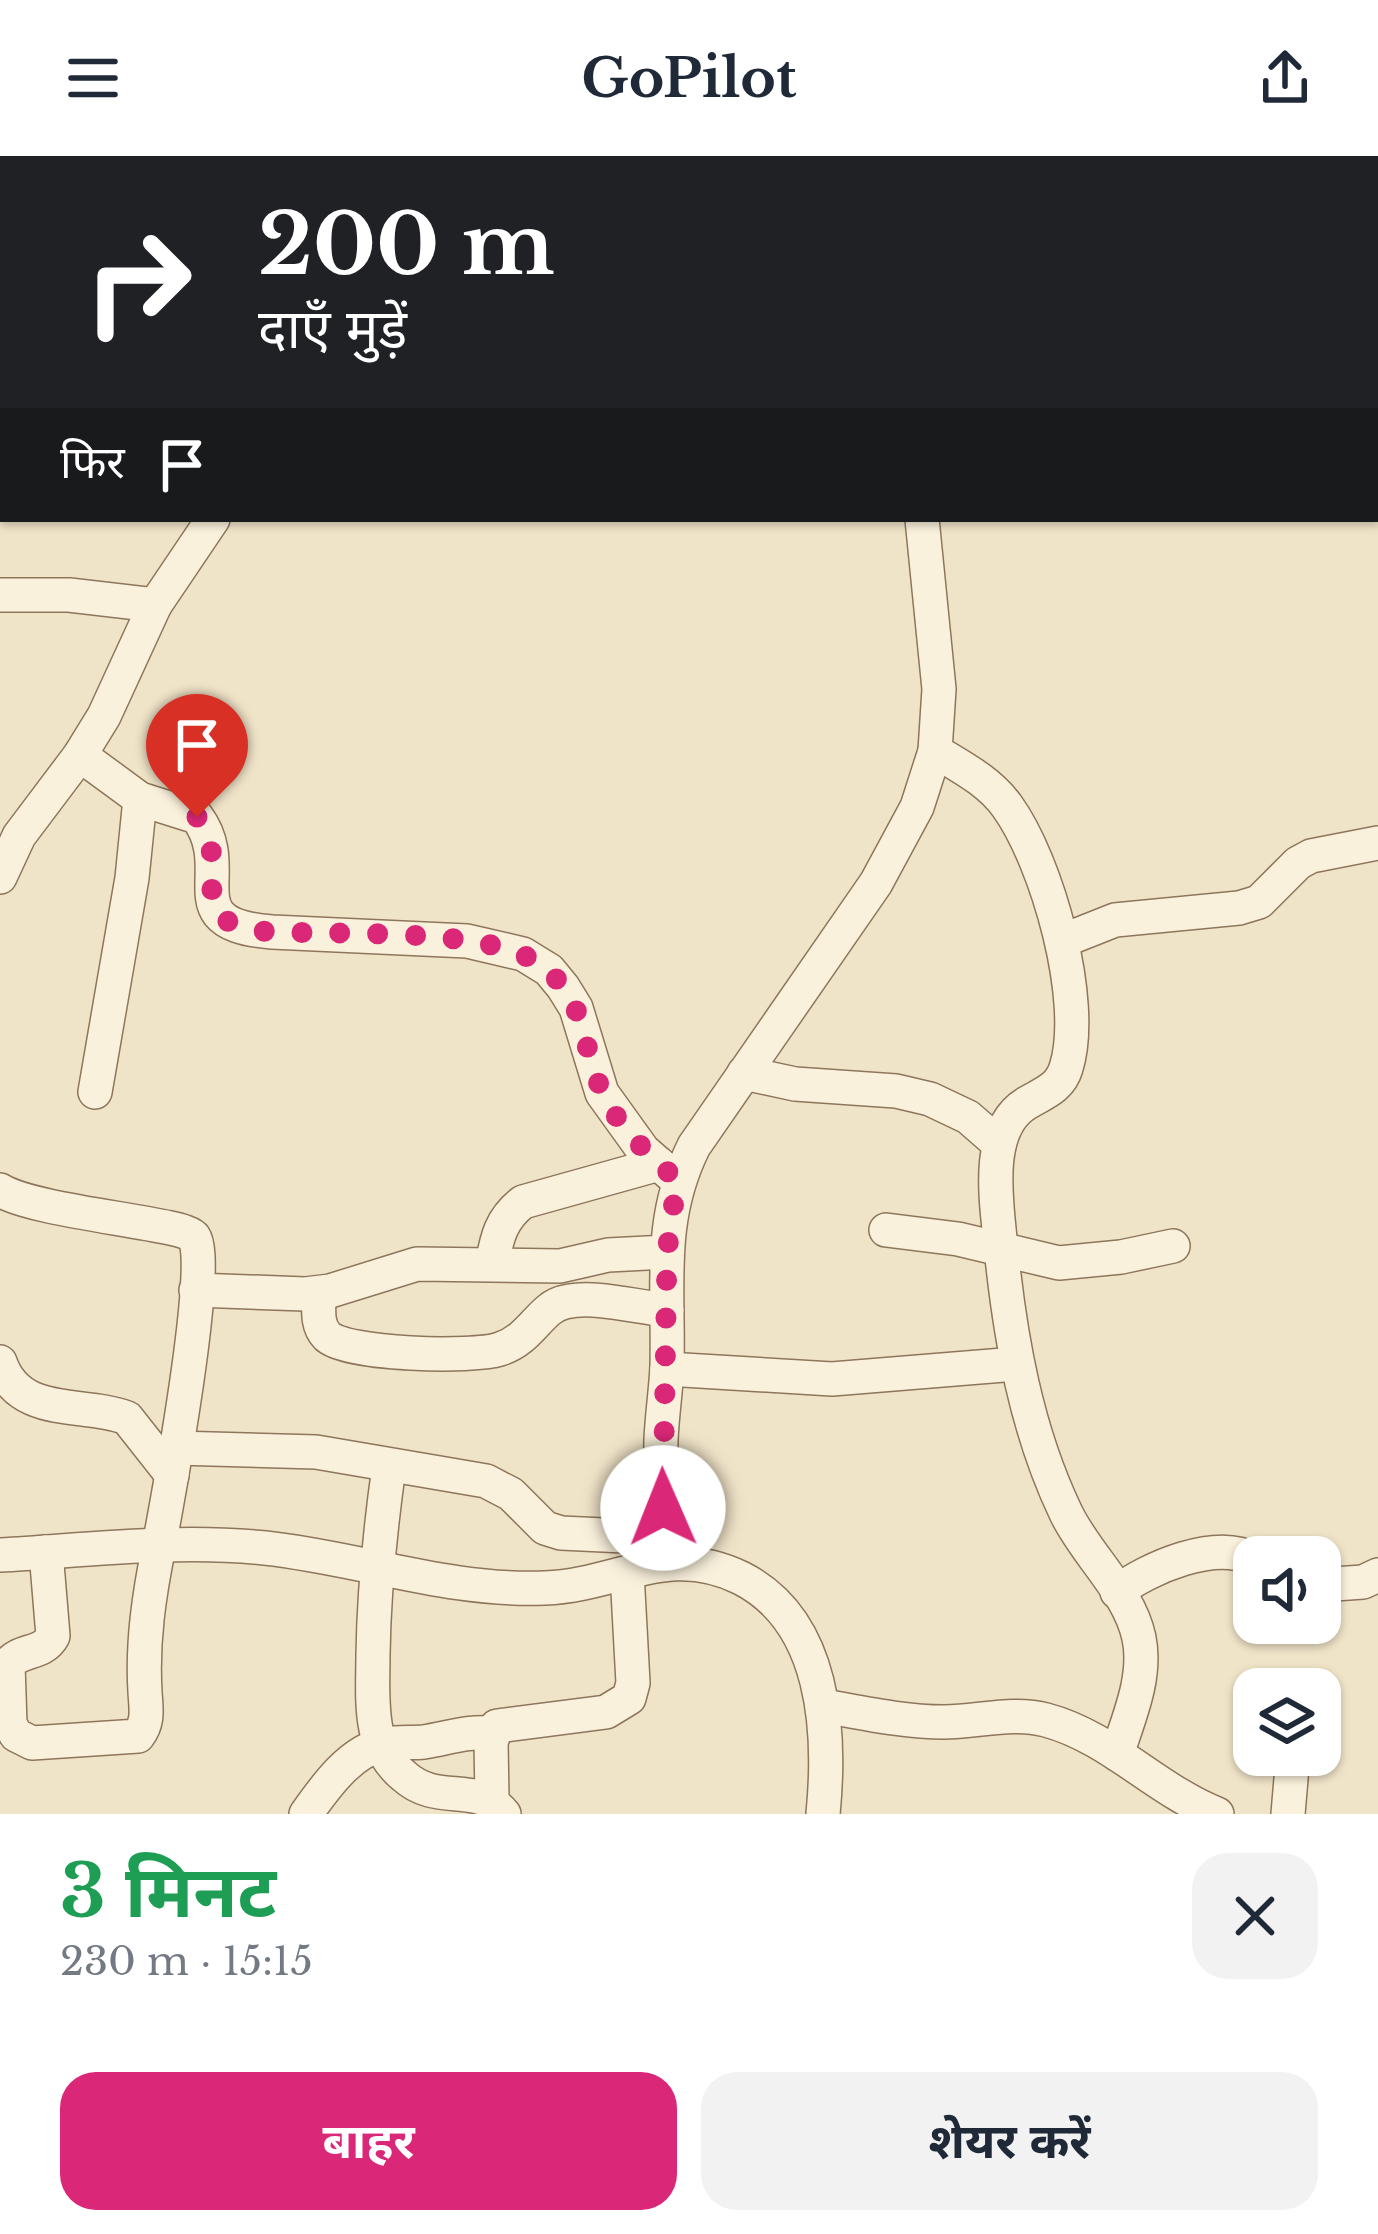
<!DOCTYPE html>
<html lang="hi">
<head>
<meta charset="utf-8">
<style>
	:root { --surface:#fff; --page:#f2f2f3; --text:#1f2937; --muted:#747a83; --accent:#db2777 }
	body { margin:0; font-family:"Libre Baskerville","Noto Sans Devanagari",serif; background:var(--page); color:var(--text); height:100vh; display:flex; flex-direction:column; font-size:45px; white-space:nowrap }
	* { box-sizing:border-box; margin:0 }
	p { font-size:39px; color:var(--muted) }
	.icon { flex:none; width:66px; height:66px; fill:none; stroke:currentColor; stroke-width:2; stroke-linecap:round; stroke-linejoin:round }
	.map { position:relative; height:1658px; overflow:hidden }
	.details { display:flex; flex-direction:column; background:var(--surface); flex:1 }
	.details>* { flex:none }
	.guide { position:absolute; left:0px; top:0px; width:1380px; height:366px; box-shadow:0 3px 9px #0004; background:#202124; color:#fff; overflow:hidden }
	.tools { position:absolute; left:1233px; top:1380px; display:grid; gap:24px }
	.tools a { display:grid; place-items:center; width:108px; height:108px; border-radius:24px; background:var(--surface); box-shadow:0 3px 9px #0004; font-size:60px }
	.pin { position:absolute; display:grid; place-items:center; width:102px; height:102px; color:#fff; margin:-123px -51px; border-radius:50% 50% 50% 0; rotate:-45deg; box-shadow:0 0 12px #0007 }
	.pin .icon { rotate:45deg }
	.me { position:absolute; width:132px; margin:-66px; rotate:359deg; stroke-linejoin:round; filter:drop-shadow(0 0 9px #0008) }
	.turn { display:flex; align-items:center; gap:42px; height:252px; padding:0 60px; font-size:54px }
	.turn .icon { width:156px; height:156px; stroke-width:2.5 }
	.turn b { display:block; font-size:84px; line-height:102px }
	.then { display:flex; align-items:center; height:114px; padding:0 60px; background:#0003; gap:24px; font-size:45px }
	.round { display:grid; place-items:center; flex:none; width:126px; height:126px; border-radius:36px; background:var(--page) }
	.headline { display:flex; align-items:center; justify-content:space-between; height:204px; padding:0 60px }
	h1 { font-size:72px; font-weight:700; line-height:90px; color:#1e9e55 }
	.button { display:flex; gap:24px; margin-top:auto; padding:24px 60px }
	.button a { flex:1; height:138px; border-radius:36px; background:var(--accent); color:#fff; font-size:48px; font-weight:700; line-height:138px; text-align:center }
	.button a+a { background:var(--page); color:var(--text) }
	header { display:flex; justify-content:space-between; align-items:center; height:156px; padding:0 60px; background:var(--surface); font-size:54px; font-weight:700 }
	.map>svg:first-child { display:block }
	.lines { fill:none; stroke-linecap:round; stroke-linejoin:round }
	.minor-casing { stroke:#8d765c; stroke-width:36 }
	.minor { stroke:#faf1dc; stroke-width:33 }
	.route { stroke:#db2777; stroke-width:21; stroke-dasharray:0 37.8 }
</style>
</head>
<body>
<header><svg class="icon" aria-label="menu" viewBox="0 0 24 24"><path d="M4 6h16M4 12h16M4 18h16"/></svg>GoPilot<svg class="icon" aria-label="share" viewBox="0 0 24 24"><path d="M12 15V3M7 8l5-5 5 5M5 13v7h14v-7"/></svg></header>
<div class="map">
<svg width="1378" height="1658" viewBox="0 0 1378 1658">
	<rect width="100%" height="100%" fill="#f0e4c8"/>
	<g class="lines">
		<g class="minor-casing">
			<g id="minor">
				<path d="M 898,0 L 898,3"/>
				<path d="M 499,3 L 502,0"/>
				<path d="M 0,439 L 69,439 L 155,449"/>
				<path d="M 935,595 C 961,611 989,625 1007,650 C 1047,705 1087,846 1066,912 C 1060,932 1044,937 1027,947 C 983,973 997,1049 1001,1092 C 1010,1181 1026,1274 1066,1357 C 1086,1399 1129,1435 1139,1482 C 1147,1521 1129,1561 1117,1598"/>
				<path d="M 80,599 L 140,643 L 197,661 C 238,716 171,768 272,776 L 467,785 L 523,798 L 549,814 L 563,831 L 576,852 L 602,937 L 643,994 L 677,1024"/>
				<path d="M 0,721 L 19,680 L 80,599 L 104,560 L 155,449 L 213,363"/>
				<path d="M 1062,785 L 1115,764 L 1239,752 L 1259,746 L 1298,707 L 1311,700 L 1378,687"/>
				<path d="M 744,917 L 795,928 L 896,935 L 930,943 L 968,961 L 999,988"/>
				<path d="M 95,936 L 132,722 L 140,643"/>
				<path d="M 0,1034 C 38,1057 185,1067 194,1081 C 212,1107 167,1347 159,1390 C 149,1439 142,1486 145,1536 C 146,1553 149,1566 138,1580 L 32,1587 L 16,1579 L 10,1568 L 8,1509 C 20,1492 42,1500 53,1480 L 46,1396"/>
				<path d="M 886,1074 L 958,1083 L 1059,1107 L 1121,1101 L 1173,1090"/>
				<path d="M 492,1108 C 497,1081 501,1063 523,1046 L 659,1008"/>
				<path d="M 196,1134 L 305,1138 L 330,1135 L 417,1108 L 560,1110 L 608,1099 L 667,1096"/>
				<path d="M 319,1137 C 319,1152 316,1169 327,1180 C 345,1199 474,1202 500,1193 C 532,1183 540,1151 565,1146 C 595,1139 636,1151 667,1154"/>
				<path d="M 0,1206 C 19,1263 83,1245 127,1262 L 172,1319"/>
				<path d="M 667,1213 L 832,1223 L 1016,1208"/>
				<path d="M 176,1292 L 316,1296 L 486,1325 L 511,1338 L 545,1372 L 561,1377 L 667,1382"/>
				<path d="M 389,1311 C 380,1375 374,1433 373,1498 C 373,1522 371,1549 376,1573 C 379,1590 390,1609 404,1620 C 438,1651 477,1624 504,1658"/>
				<path d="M 0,1399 C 88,1394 177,1383 265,1392 C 359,1402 449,1436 545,1432 C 619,1429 668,1386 741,1422 C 826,1465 831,1576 823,1658"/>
				<path d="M 670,1405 C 664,1365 660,1325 661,1284 C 662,1259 666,1234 667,1210 C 669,1130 657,1064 694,990 L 876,727 L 917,651 L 935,595 L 939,533 L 922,363"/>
				<path d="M 1320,1429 L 1363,1426 L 1378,1419"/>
				<path d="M 1117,1436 C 1148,1412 1217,1382 1254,1404"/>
				<path d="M 824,1550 C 864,1557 904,1566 944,1566 C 978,1566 1013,1555 1046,1564 C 1110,1581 1156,1634 1217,1658"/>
				<path d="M 492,1643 L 491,1586 L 497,1570 L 606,1556 L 629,1542 L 633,1527 L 627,1417"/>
				<path d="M 306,1658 C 325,1631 351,1594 385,1588 C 398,1586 412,1587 424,1586 C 449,1582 467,1575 492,1577"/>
				<path d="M 1288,1658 L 1293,1599"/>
			</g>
		</g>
		<use href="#minor" class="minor"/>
	</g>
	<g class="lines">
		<path class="route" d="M 197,661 C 238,715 171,768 272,776 C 336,778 474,773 527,801 C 549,812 567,831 576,854 C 586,880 590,908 601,933 C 617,970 648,998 677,1024 L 667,1096 L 663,1352"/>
	</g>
</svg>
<div class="tools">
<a><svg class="icon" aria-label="sound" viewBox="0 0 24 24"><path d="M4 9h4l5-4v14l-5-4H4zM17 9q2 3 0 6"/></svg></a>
<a><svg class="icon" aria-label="layers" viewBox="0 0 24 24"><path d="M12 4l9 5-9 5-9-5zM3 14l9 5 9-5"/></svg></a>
</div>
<div class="pin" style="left:197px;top:661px;background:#d93025"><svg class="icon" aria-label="arrive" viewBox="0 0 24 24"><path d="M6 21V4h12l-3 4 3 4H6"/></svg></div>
<svg class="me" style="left:663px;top:1352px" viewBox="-20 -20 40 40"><circle r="19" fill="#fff"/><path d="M0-13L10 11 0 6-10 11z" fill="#db2777"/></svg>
<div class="guide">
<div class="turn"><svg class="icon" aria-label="right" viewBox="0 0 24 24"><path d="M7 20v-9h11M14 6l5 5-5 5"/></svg><div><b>200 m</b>दाएँ मुड़ें</div></div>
<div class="then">फिर<svg class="icon" aria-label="arrive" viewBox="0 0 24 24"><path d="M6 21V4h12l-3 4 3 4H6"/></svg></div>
</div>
</div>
<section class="details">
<div class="headline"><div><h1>3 मिनट</h1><p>230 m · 15:15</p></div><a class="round"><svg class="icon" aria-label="close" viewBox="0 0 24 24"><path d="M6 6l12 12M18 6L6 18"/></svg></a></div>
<div class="button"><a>बाहर</a><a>शेयर करें</a></div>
</section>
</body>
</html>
